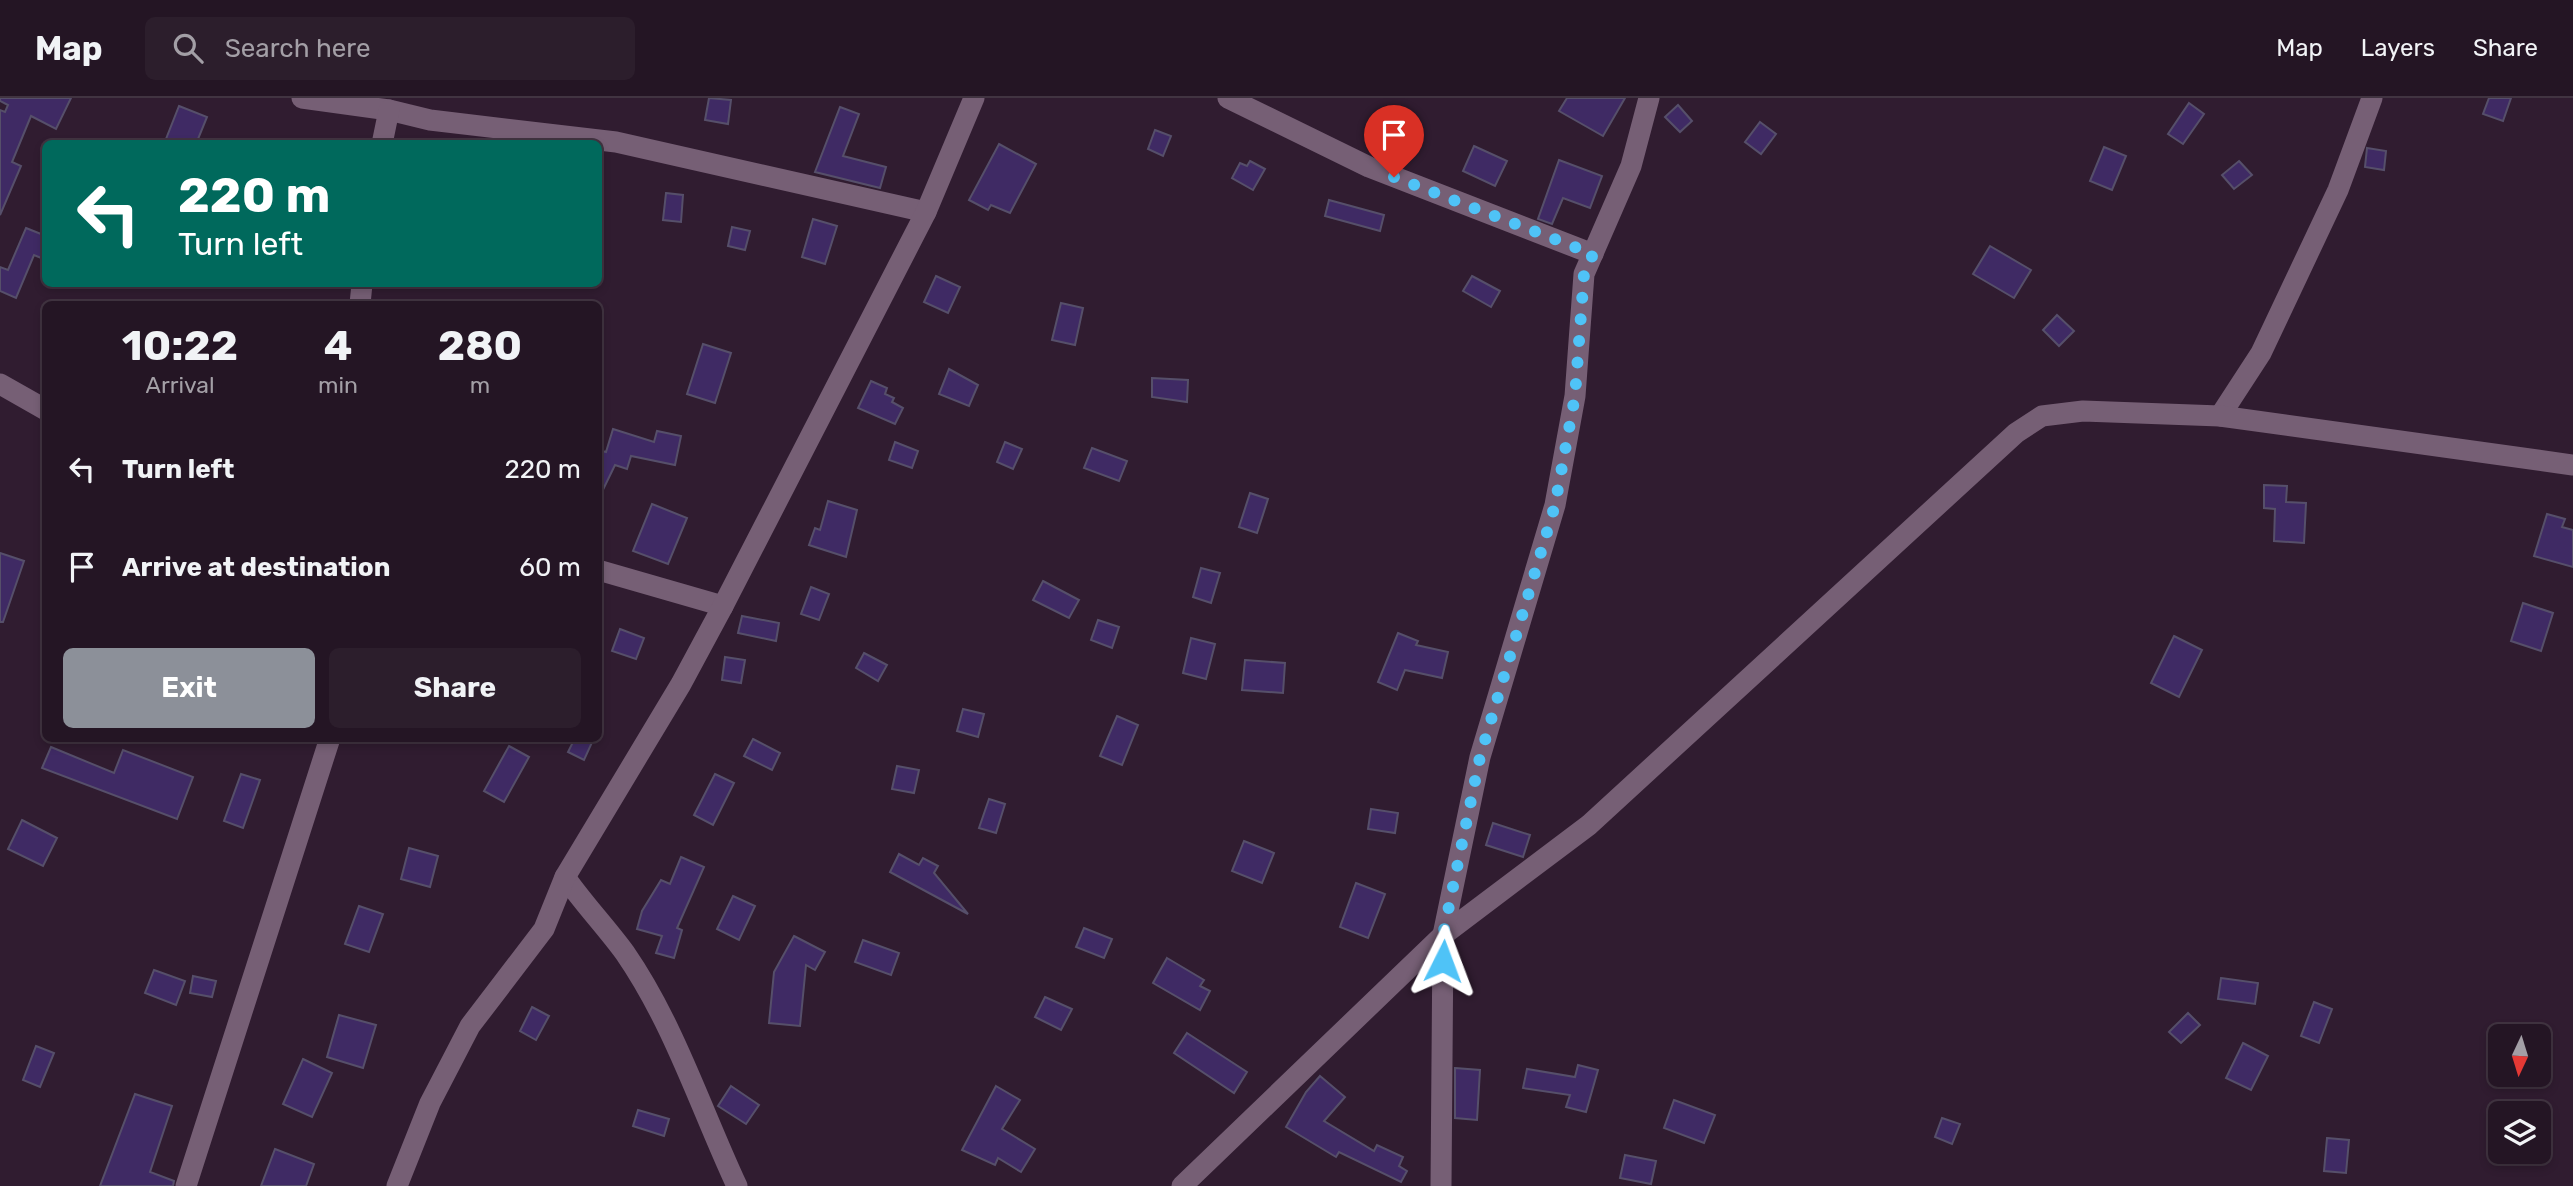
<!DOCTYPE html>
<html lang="en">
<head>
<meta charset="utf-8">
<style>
	:root { --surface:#241524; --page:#2c1e2c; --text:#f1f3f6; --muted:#a39fa6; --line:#413441; --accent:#8c9099 }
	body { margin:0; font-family:Rubik,sans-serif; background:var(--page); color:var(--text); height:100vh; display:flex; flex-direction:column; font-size:26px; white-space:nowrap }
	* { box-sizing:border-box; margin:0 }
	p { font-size:23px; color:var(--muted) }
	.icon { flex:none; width:38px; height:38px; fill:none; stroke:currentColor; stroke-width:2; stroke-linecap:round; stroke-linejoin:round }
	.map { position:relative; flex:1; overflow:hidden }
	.side { position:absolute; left:42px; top:203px; width:560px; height:441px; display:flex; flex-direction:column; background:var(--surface); border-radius:10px; box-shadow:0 4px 10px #0003,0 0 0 2px var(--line) }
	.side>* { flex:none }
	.hud { position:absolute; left:42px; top:42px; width:560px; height:147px; border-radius:10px; box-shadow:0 4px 10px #0003,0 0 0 2px var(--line); background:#00695c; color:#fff; overflow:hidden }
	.needle { width:46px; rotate:184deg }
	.fabs { position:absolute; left:2488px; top:926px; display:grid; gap:14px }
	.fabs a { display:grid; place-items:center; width:63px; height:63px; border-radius:10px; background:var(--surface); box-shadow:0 4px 10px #0003,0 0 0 2px var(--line); font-size:35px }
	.pin { position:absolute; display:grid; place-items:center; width:60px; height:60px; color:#fff; margin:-72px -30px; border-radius:50% 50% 50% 0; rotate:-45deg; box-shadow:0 0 7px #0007 }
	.pin .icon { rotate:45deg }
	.me { position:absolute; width:77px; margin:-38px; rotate:3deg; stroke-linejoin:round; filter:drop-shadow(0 0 5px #0008) }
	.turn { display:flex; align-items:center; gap:24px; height:147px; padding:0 21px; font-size:32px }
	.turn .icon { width:91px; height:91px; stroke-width:2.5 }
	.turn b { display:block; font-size:49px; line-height:60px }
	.eta { display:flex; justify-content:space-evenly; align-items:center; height:119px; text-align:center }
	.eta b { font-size:42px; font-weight:700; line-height:49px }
	.button { display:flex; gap:14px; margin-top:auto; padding:14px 21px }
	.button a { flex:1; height:80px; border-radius:10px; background:var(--accent); color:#fff; font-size:28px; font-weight:700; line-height:80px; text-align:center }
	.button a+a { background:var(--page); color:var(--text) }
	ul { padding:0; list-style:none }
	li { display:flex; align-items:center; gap:21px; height:98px; padding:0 21px }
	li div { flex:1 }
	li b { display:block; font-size:26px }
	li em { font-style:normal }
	header { display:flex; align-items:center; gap:42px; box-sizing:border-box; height:98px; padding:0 35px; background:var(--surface); border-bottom:2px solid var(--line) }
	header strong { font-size:33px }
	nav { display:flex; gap:38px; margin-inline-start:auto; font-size:24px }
	.search { width:490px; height:63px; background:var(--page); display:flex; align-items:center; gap:18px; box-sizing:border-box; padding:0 24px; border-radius:10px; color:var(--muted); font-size:26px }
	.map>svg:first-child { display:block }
	.building { fill:#3f2a64; stroke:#564f6a; stroke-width:2 }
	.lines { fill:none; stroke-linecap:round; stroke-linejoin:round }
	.street { stroke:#765f75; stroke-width:21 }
	.route { stroke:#4fc3f7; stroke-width:12; stroke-dasharray:0 21.6 }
</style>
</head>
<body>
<header>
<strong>Map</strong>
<div class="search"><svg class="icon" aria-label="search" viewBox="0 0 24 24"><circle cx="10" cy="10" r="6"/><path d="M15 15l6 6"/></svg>Search here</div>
<nav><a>Map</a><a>Layers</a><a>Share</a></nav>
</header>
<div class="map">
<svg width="2573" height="1088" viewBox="0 0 2573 1088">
	<rect width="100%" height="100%" fill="#301c30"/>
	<g class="building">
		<path d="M 0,0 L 71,0 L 56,31 L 31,18 L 12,64 L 21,68 L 0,117 L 0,12 L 5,14 L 8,7 L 0,3 Z"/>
		<path d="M 709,0 L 731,2 L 728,26 L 705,22 Z"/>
		<path d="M 1567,0 L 1625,0 L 1603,38 L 1559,13 Z"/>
		<path d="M 2489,0 L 2511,0 L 2503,23 L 2483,16 Z"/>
		<path d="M 2189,5 L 2204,16 L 2183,46 L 2168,36 Z"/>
		<path d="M 1678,7 L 1692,23 L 1680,34 L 1665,19 Z"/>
		<path d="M 179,8 L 207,19 L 196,46 L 164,46 Z"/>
		<path d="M 840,9 L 859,16 L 843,58 L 886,69 L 880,90 L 815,74 Z"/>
		<path d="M 1760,24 L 1776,36 L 1761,56 L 1745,44 Z"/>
		<path d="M 1155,32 L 1171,38 L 1163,58 L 1148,51 Z"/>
		<path d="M 999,46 L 1036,66 L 1010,115 L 991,107 L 988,112 L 969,102 Z"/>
		<path d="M 1474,48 L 1507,63 L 1495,88 L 1463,73 Z"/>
		<path d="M 2104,49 L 2126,58 L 2112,92 L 2090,83 Z"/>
		<path d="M 2367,50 L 2386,53 L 2384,72 L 2365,69 Z"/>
		<path d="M 1559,62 L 1602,78 L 1590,110 L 1563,100 L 1552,126 L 1538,121 Z"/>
		<path d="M 1250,63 L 1265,71 L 1253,92 L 1232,80 L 1240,65 L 1247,68 Z"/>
		<path d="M 2239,63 L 2252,77 L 2234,91 L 2222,77 Z"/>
		<path d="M 666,95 L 683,97 L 681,124 L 663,122 Z"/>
		<path d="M 1329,102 L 1384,117 L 1380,133 L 1325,118 Z"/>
		<path d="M 813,121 L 837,128 L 825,166 L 802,159 Z"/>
		<path d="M 732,129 L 750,133 L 745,152 L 728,148 Z"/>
		<path d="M 26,130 L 46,138 L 46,162 L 34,157 L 16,200 L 0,193 L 0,169 L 8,172 Z"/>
		<path d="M 1990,148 L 2031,172 L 2014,200 L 1973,176 Z"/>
		<path d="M 936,178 L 960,189 L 948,215 L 924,204 Z"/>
		<path d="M 1472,178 L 1500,193 L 1491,209 L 1463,193 Z"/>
		<path d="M 1061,205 L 1083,210 L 1075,247 L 1052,242 Z"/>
		<path d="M 2057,217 L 2074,233 L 2059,248 L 2043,232 Z"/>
		<path d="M 703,246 L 731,255 L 715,305 L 687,296 Z"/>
		<path d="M 949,271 L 978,287 L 969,308 L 939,296 Z"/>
		<path d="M 1152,280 L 1188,282 L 1187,304 L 1152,299 Z"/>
		<path d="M 871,283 L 887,290 L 885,296 L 894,300 L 892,304 L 903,310 L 895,326 L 858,310 Z"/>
		<path d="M 613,331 L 654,344 L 657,333 L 681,338 L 675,367 L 631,358 L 627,371 L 615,367 L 598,402 L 598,352 L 606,354 Z"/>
		<path d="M 895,344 L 918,353 L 912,370 L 889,362 Z"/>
		<path d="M 1005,344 L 1022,351 L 1013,371 L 997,364 Z"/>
		<path d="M 1092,350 L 1127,363 L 1119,383 L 1084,370 Z"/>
		<path d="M 2264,387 L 2287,388 L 2286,404 L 2306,405 L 2304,445 L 2274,443 L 2275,411 L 2264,410 Z"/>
		<path d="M 1250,395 L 1268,401 L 1257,435 L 1239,429 Z"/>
		<path d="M 828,403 L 857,412 L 846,459 L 809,447 L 815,430 L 820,432 Z"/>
		<path d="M 652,406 L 687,420 L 668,466 L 633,453 Z"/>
		<path d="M 2547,416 L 2565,421 L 2562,429 L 2573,432 L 2573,469 L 2534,458 Z"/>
		<path d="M 0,455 L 24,463 L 3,524 L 0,524 Z"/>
		<path d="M 1201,470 L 1220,475 L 1211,505 L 1193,499 Z"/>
		<path d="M 1043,483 L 1079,502 L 1069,520 L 1033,502 Z"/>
		<path d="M 811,489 L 829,496 L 819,522 L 801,516 Z"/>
		<path d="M 2523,505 L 2553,515 L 2541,553 L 2511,543 Z"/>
		<path d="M 742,518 L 779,525 L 776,543 L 738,535 Z"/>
		<path d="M 1098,522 L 1119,529 L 1112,550 L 1091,542 Z"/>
		<path d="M 620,531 L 644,540 L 636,561 L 612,553 Z"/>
		<path d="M 1398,535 L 1418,543 L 1416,547 L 1448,554 L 1442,580 L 1405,572 L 1397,592 L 1378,584 Z"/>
		<path d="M 2174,538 L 2202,552 L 2179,599 L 2151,585 Z"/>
		<path d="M 1191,540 L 1215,546 L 1206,581 L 1183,575 Z"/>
		<path d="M 864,555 L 887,567 L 878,583 L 856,570 Z"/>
		<path d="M 725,559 L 745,562 L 741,585 L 722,582 Z"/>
		<path d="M 1245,562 L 1285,565 L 1283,595 L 1242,592 Z"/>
		<path d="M 963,611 L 984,616 L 978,639 L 957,633 Z"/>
		<path d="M 1117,618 L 1138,627 L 1122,667 L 1100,658 Z"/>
		<path d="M 575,640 L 594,640 L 584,662 L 568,654 Z"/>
		<path d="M 753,641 L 780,655 L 772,672 L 744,658 Z"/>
		<path d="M 509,648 L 529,659 L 504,704 L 484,693 Z"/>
		<path d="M 51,649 L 114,675 L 123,652 L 193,679 L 177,721 L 42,670 Z"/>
		<path d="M 897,668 L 919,672 L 914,695 L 892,691 Z"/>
		<path d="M 241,676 L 260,682 L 243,730 L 224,723 Z"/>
		<path d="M 715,676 L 734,685 L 713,727 L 694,717 Z"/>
		<path d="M 989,701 L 1005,706 L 996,735 L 979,730 Z"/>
		<path d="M 1371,711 L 1398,715 L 1395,735 L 1368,731 Z"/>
		<path d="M 22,722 L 57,740 L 43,768 L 8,751 Z"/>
		<path d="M 1493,725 L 1530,737 L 1523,759 L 1486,747 Z"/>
		<path d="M 1244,743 L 1274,755 L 1262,785 L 1232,773 Z"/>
		<path d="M 409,750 L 438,758 L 430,789 L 401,781 Z"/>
		<path d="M 899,756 L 919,767 L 923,760 L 938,768 L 934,775 L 968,816 L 890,774 Z"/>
		<path d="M 681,759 L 704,769 L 677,830 L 682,832 L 674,860 L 656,855 L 662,838 L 637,831 L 642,813 L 661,782 L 670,786 Z"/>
		<path d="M 1356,785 L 1385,796 L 1368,840 L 1340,829 Z"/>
		<path d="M 733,798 L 755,808 L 739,842 L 717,831 Z"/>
		<path d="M 359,808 L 383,816 L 369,854 L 345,846 Z"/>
		<path d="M 1084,830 L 1112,841 L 1104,860 L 1076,849 Z"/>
		<path d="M 794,838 L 825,854 L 815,872 L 806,867 L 800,928 L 769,925 L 774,874 Z"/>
		<path d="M 863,842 L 899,855 L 891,877 L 855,864 Z"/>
		<path d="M 1167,860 L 1204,882 L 1200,888 L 1210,893 L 1200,912 L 1153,885 Z"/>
		<path d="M 154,872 L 185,883 L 176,907 L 145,895 Z"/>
		<path d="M 193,878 L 216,883 L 212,899 L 190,895 Z"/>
		<path d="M 2221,880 L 2258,885 L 2255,906 L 2218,901 Z"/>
		<path d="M 1045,899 L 1072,911 L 1061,932 L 1035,919 Z"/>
		<path d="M 2314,904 L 2332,911 L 2319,945 L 2301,938 Z"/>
		<path d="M 532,909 L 549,918 L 536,942 L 520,933 Z"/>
		<path d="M 2188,915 L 2200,927 L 2181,945 L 2169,934 Z"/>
		<path d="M 339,917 L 376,927 L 363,970 L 327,959 Z"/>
		<path d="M 1187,935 L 1247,974 L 1234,995 L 1174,955 Z"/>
		<path d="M 2243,945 L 2268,958 L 2251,992 L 2226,980 Z"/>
		<path d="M 36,948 L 54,955 L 40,989 L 23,982 Z"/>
		<path d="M 303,961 L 332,975 L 312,1019 L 283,1006 Z"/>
		<path d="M 1578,967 L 1598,972 L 1586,1014 L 1566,1009 L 1570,997 L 1523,990 L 1527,971 L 1575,979 Z"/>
		<path d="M 1455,970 L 1480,972 L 1477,1022 L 1455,1020 Z"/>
		<path d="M 1320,978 L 1345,999 L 1324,1023 L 1374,1053 L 1377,1047 L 1403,1059 L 1399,1068 L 1407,1073 L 1401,1084 L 1339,1054 L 1336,1059 L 1286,1029 L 1306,994 Z"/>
		<path d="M 731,988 L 759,1007 L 746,1026 L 718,1008 Z"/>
		<path d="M 996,988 L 1020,1002 L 1002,1031 L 1035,1051 L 1021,1074 L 998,1060 L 995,1067 L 962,1052 Z"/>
		<path d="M 135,996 L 172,1008 L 150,1074 L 174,1083 L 173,1088 L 100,1088 Z"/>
		<path d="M 1674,1002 L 1715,1017 L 1704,1045 L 1664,1030 Z"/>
		<path d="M 638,1012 L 669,1021 L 664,1038 L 633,1028 Z"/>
		<path d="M 1942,1020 L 1960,1026 L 1952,1046 L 1935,1039 Z"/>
		<path d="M 2327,1040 L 2349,1042 L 2346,1075 L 2324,1073 Z"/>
		<path d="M 275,1051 L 314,1066 L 306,1088 L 261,1088 Z"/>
		<path d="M 1625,1057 L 1656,1063 L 1651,1086 L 1620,1080 Z"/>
	</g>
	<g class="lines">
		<g class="street">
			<path d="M 302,0 L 389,12 L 430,22 L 616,44 L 926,114"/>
			<path d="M 1228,0 L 1369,69 L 1593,156"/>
			<path d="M 382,46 L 389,12"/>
			<path d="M 360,206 L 362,186"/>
			<path d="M 0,286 L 46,312"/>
			<path d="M 2220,318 L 2261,255 L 2338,92 L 2372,0"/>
			<path d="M 598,472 L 723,508"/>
			<path d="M 565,779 C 583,805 606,829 625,855 C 674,926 701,1011 737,1088"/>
			<path d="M 186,1088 L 330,640"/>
			<path d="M 397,1088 L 430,1005 L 470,928 L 544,831 L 565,779 L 681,586 L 723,508 L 926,114 L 974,0"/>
			<path d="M 1182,1088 L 1443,837 L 1589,727 L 2016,335 L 2042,318 L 2083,313 L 2220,318 L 2573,367"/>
			<path d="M 1441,1088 L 1443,837 L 1480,659 L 1555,407 L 1575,298 L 1584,176 L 1631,68 L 1649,0"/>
		</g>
	</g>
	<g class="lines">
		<path class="route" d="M 1394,79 L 1593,156 L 1584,176 L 1575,298 L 1555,407 L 1480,659 L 1443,837 L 1443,863"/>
	</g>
</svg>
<div class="fabs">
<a><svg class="needle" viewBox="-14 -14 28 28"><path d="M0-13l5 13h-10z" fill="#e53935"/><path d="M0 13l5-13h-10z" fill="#a39fa6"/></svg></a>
<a><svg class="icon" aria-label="layers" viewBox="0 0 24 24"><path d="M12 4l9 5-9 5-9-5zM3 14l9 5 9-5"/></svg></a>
</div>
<div class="pin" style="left:1394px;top:79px;background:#d93025"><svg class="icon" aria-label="arrive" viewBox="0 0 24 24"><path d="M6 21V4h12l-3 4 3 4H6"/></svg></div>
<svg class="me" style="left:1443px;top:863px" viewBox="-20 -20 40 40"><path d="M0-17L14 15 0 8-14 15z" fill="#4fc3f7" stroke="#fff" stroke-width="4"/></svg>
<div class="hud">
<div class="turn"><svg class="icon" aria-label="left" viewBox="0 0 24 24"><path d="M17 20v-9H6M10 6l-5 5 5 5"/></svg><div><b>220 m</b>Turn left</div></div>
</div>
<section class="side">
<div class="eta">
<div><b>10:22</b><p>Arrival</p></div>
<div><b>4</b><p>min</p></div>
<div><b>280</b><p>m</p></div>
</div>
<ul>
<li><svg class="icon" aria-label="left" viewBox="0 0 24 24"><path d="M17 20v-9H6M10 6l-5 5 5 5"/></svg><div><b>Turn left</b></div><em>220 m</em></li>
<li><svg class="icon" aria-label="arrive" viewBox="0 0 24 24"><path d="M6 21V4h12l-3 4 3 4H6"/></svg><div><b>Arrive at destination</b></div><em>60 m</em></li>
</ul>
<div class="button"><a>Exit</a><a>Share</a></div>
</section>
</div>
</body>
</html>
